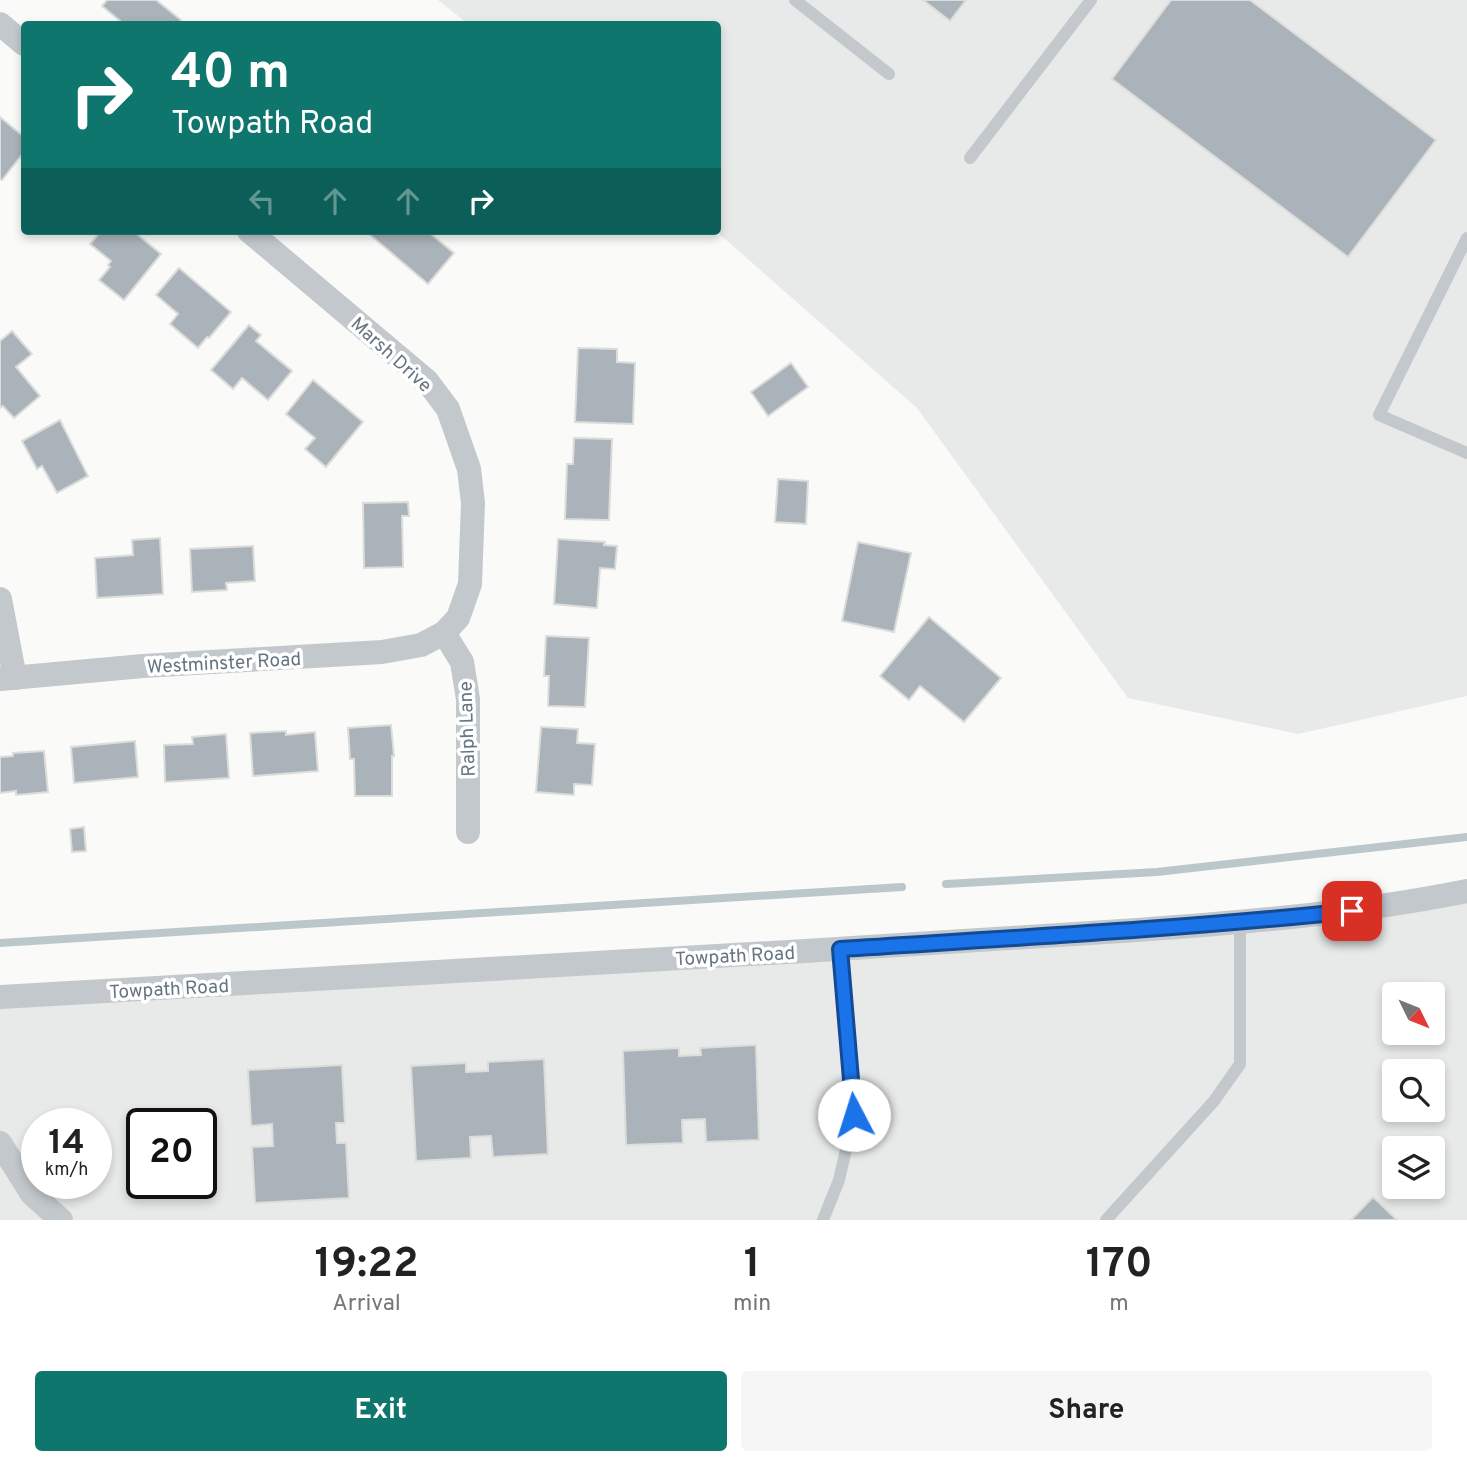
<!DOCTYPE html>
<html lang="en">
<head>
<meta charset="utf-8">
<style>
	:root { --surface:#fff; --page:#f6f6f6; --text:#222; --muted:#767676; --accent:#0f766e }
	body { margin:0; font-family:Overpass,sans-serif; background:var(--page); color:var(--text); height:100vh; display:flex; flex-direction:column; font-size:26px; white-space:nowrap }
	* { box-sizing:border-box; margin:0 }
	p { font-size:23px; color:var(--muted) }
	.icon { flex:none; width:38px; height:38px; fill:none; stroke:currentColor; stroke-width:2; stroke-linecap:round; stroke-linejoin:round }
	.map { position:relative; height:1220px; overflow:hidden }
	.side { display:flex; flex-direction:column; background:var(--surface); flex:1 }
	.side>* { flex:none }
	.banner { position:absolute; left:21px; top:21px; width:700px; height:214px; border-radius:7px; box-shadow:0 4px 10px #0003; background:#0f766e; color:#fff; overflow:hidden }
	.needle { width:46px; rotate:133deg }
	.tools { position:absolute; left:1382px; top:982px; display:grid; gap:14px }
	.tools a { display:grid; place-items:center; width:63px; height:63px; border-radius:7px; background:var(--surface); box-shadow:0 4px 10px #0003; font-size:35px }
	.speed { position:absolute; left:21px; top:1108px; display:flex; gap:14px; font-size:35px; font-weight:700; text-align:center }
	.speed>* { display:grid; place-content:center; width:91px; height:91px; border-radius:50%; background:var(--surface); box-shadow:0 4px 10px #0003; line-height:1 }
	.speed small { font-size:18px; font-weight:400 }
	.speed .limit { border:4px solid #111; border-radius:10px; background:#fff; color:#111 }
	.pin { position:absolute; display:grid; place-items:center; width:60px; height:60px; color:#fff; margin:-30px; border-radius:14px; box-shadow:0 4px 10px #0006 }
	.me { position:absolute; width:77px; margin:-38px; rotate:355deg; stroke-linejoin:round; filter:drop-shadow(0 0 5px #0008) }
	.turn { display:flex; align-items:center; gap:24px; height:147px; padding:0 35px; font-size:32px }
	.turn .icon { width:91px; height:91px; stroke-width:2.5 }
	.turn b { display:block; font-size:49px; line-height:60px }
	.lanes { display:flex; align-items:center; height:66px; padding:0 35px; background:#0003; justify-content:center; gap:35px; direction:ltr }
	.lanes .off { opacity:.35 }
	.eta { display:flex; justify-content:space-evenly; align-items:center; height:119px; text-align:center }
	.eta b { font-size:42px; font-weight:700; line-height:49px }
	.action { display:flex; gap:14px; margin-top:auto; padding:14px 35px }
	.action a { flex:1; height:80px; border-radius:7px; background:var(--accent); color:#fff; font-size:28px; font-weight:700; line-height:80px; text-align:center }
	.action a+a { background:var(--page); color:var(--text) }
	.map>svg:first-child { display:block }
	.built { fill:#e8e9e9; fill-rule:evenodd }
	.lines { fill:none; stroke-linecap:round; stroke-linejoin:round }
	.stream { stroke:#bbc7cb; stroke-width:8 }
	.building { fill:#aab3b9; stroke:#dcdcda; stroke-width:2 }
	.lane { stroke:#c3c8cc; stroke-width:12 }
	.street { stroke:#c3c8cc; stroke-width:24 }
	.route-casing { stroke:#114b97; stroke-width:18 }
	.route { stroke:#1a73e8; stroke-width:12 }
	.labels { text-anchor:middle; stroke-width:7; stroke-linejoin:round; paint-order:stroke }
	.street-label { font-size:19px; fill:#657683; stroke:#fff }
</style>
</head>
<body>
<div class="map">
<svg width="1467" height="1220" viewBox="0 0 1467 1220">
	<rect width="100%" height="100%" fill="#fafaf8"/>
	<g class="built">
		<path d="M 438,0 L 1467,0 L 1467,696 L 1298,734 L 1128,698 L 917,408 L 716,231 L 718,231 L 718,24 L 468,24 Z"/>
		<path d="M 1467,891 L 1467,1220 L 0,1220 L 0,997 L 1060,936 ZM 1395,994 L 1433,994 L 1433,1032 L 1395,1032 ZM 1395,1071 L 1433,1071 L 1433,1110 L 1395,1110 ZM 37,1124 L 96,1124 L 96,1183 L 37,1183 ZM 142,1124 L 201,1124 L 201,1183 L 142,1183 ZM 1395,1148 L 1433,1148 L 1433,1186 L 1395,1186 Z"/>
	</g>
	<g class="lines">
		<g class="stream">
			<path d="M 946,884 L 1157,872 L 1467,837"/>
			<path d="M 0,943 L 902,887"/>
		</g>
	</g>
	<g class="building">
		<path d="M 107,0 L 156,0 L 181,20 L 177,24 L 124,24 L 102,6 Z"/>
		<path d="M 923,0 L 966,0 L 950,21 Z"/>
		<path d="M 1171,0 L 1250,0 L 1436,140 L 1348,257 L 1112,79 Z"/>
		<path d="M 0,117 L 24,137 L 24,152 L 2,180 L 0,179 Z"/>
		<path d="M 101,231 L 133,231 L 161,254 L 124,300 L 99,280 L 110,267 L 108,265 L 111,261 L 90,244 Z"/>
		<path d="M 369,231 L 427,231 L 454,253 L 428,284 L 368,233 Z"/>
		<path d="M 179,268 L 231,312 L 209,338 L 207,337 L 198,348 L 170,324 L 178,314 L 156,295 Z"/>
		<path d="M 249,325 L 261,335 L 256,341 L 292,371 L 268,400 L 242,378 L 233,389 L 211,370 Z"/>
		<path d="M 12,331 L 32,354 L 16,367 L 40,396 L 14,418 L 3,406 L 0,408 L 0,341 Z"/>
		<path d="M 578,348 L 617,349 L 617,362 L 635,363 L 633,424 L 575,422 Z"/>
		<path d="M 791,363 L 808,387 L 768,416 L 751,392 Z"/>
		<path d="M 313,380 L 363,422 L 326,467 L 305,449 L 315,438 L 286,414 Z"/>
		<path d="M 60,420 L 88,476 L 57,493 L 42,466 L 37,469 L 22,441 Z"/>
		<path d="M 574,438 L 612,439 L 609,520 L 565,519 L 567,464 L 573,464 Z"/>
		<path d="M 778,479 L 808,481 L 806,524 L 775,522 Z"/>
		<path d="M 408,502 L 409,516 L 402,516 L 403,567 L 364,568 L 363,503 Z"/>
		<path d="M 160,538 L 163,594 L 97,598 L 95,558 L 133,555 L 132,540 Z"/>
		<path d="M 558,539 L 605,542 L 604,545 L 617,546 L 615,569 L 600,568 L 597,608 L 554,604 Z"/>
		<path d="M 858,542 L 911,553 L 894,632 L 842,621 Z"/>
		<path d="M 253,546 L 255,581 L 226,583 L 227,590 L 192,592 L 190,549 Z"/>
		<path d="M 929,617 L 1001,678 L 964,722 L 920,686 L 909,700 L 880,676 Z"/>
		<path d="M 546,636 L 589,638 L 585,707 L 548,706 L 549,676 L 544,676 Z"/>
		<path d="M 391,725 L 394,756 L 392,756 L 392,796 L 355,796 L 354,759 L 350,759 L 348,728 Z"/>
		<path d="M 541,727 L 578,729 L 577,743 L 595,744 L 592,785 L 574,784 L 574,795 L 536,792 Z"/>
		<path d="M 286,731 L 286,735 L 315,732 L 318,771 L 253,776 L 250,733 Z"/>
		<path d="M 226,734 L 229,778 L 165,782 L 164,745 L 193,744 L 192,737 Z"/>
		<path d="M 135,741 L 138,777 L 74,783 L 71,747 Z"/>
		<path d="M 44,751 L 48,792 L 16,795 L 16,791 L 0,793 L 0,757 L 13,756 L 13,753 Z"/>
		<path d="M 84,827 L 86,851 L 72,852 L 70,829 Z"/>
		<path d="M 756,1045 L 759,1140 L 706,1142 L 705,1119 L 682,1120 L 683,1143 L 626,1145 L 623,1051 L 679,1048 L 679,1056 L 701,1055 L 700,1048 Z"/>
		<path d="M 544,1059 L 548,1154 L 493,1157 L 491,1136 L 470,1137 L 471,1158 L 416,1161 L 411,1066 L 466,1063 L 466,1072 L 488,1071 L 488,1062 Z"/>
		<path d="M 342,1065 L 345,1123 L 336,1123 L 337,1143 L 346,1143 L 349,1198 L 255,1203 L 252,1147 L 273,1146 L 272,1124 L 251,1126 L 248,1070 Z"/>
		<path d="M 1373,1197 L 1397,1220 L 1351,1220 Z"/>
	</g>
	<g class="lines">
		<g class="lane">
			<path d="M 795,0 L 889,74"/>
			<path d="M 970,158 L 1091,0"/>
			<path d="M 1467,238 L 1379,415 L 1467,453"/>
			<path d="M 823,1220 L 839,1180 L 854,1115 L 840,949"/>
			<path d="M 1106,1220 L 1214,1101 L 1240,1064 L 1240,923"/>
		</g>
		<g class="street">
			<path d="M 0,24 L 24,44"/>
			<path d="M 0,599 L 15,678"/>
			<path d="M 444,633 L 462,662 L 468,699 L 468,832"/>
			<path d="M 0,679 L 143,666 L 382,652 L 421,645 L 444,633 L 458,618 L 470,584 L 473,503 L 469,469 L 448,409 L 427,381 L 249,231"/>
			<path d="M 0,997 C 268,983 536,966 805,951 C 915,945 1026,938 1137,930 C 1248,922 1358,913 1467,891"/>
			<path d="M 0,1143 L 32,1194 L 61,1220"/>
		</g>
	</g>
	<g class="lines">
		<g class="route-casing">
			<path id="route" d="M 854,1115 L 840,949 C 1011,938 1182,929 1352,911"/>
		</g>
		<use href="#route" class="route"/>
	</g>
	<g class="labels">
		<g class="street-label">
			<text transform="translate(392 354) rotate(42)" y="7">Marsh Drive</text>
			<text transform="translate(224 662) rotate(-3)" y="7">Westminster Road</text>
			<text transform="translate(466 729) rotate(-92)" y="7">Ralph Lane</text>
			<text transform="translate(735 955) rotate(-3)" y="7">Towpath Road</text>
			<text transform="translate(169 988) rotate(-3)" y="7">Towpath Road</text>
		</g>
	</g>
</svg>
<div class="tools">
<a><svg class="needle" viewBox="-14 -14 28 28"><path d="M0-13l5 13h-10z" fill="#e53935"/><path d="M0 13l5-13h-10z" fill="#767676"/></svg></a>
<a><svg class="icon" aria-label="search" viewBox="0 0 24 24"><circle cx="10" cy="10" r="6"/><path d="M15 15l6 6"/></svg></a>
<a><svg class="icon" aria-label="layers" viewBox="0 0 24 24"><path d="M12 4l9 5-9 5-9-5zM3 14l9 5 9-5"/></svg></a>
</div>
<div class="speed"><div>14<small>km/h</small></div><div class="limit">20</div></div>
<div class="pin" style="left:1352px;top:911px;background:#d93025"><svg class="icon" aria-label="arrive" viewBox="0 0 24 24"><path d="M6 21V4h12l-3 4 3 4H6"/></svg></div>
<svg class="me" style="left:854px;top:1115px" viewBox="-20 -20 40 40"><circle r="19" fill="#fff"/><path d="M0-13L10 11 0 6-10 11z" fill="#1a73e8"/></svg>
<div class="banner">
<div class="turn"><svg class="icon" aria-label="right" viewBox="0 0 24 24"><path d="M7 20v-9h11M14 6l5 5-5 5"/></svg><div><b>40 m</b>Towpath Road</div></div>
<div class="lanes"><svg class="icon off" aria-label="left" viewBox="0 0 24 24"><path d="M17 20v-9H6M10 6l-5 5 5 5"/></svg><svg class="icon off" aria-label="ahead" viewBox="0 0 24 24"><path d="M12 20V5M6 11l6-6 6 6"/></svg><svg class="icon off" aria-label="ahead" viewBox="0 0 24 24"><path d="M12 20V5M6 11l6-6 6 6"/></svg><svg class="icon" aria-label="right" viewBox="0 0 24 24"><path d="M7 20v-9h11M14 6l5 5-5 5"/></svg></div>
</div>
</div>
<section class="side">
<div class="eta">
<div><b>19:22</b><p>Arrival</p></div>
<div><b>1</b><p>min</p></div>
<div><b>170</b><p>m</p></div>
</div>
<div class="action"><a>Exit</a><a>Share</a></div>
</section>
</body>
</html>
